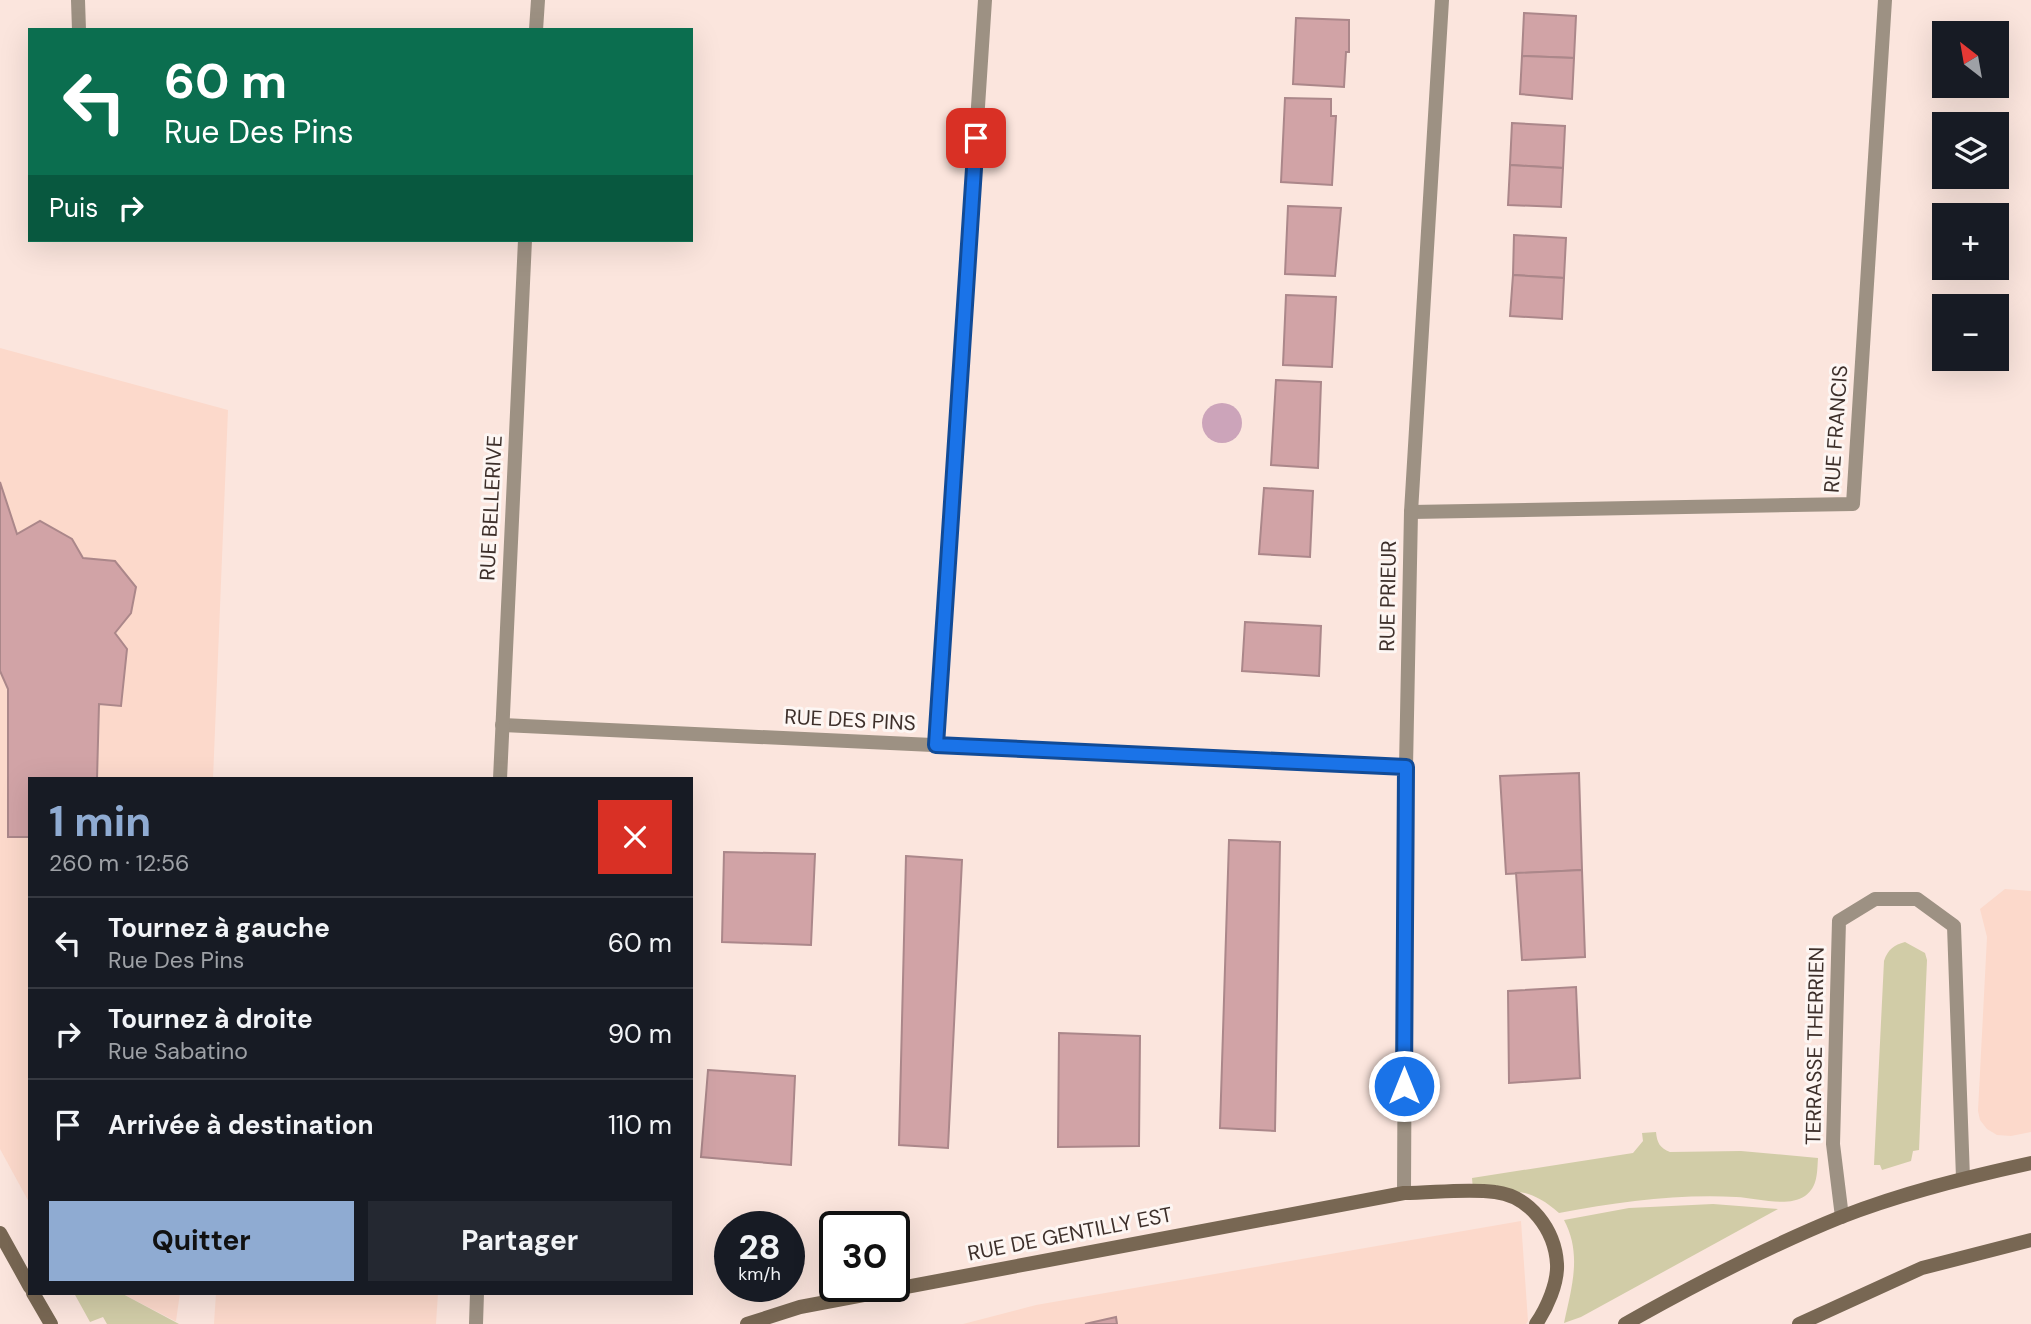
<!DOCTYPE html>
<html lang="fr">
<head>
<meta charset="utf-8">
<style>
	:root { --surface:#171b24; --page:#242831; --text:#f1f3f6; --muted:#9ea1a6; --line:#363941; --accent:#8fabd2 }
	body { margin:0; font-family:"DM Sans",sans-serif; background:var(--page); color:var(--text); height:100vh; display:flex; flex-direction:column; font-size:26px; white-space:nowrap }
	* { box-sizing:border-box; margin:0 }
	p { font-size:23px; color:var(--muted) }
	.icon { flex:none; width:38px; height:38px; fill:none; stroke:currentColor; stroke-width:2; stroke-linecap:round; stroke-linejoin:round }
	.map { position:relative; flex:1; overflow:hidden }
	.details { position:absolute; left:28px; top:777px; width:665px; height:518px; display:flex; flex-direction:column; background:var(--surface); border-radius:0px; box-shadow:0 7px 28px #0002 }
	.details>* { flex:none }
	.guide { position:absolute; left:28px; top:28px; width:665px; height:214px; border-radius:0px; box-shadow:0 7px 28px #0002; background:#0b6e4f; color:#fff; overflow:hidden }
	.needle { width:46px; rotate:329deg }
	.tools { position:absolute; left:1932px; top:21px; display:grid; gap:14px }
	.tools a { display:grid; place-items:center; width:77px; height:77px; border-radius:0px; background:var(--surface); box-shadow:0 7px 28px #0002; font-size:35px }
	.speed { position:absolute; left:714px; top:1211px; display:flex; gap:14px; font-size:35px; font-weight:700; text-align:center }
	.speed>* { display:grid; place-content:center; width:91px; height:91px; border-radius:50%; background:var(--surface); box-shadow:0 7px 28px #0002; line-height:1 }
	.speed small { font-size:18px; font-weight:400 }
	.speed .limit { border:4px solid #111; border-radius:10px; background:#fff; color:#111 }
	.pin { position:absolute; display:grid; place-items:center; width:60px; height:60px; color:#fff; margin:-30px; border-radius:14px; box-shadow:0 4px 10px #0006 }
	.me { position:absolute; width:77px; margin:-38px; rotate:0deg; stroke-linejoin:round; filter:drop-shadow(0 0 5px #0008) }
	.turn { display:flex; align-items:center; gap:24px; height:147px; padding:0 21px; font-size:32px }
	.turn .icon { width:91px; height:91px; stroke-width:2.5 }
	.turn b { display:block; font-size:49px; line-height:60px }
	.then { display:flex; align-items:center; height:66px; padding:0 21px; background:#0003; gap:14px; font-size:26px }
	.round { display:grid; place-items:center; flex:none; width:74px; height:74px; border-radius:0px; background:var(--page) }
	.headline { display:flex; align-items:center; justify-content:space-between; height:119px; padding:0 21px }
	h1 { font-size:42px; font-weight:700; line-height:52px; color:var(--accent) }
	.button { display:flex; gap:14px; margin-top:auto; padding:14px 21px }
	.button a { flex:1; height:80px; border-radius:0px; background:var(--accent); color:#111; font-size:28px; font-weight:700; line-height:80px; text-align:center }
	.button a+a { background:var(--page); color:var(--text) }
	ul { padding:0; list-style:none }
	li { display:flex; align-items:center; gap:21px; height:91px; padding:0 21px; border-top:2px solid var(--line) }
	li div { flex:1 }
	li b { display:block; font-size:26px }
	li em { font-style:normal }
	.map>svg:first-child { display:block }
	.built { fill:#fcd9cb }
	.green { fill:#d1cca7 }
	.water { fill:#cca4ba }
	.building { fill:#d1a3a6; stroke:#ab878a; stroke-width:2 }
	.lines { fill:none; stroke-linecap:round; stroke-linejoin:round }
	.street { stroke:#9d9183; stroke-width:14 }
	.secondary { stroke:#786753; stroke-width:14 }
	.route-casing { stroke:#114b97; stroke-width:18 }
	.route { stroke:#1a73e8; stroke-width:12 }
	.labels { text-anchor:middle; stroke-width:6; stroke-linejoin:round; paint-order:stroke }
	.street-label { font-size:21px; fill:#3d2f2a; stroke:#fdf6f3 }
</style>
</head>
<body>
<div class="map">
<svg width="2031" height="1324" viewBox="0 0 2031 1324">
	<rect width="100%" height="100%" fill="#fbe5dd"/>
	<g class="built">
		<path d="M 0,348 L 228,410 L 213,779 L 30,779 L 30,1204 L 0,1149 Z"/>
		<path d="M 2005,889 L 2031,891 L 2031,1132 L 2011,1136 L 1997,1135 L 1987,1129 L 1980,1120 L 1978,1111 L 1987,937 L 1980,909 Z"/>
		<path d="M 1521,1221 L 1528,1321 L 1526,1324 L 963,1324 L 1036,1305 Z"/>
		<path d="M 121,1293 L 180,1293 L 176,1321 L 175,1321 Z"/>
		<path d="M 216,1293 L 438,1293 L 436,1324 L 214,1324 Z"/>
	</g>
	<g class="green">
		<path d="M 1905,942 L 1925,953 L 1927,960 L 1919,1150 L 1913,1151 L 1911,1161 L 1882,1170 L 1880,1165 L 1874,1165 L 1884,961 C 1888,949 1894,945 1905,942 Z"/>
		<path d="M 1656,1132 C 1657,1143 1660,1148 1670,1152 L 1741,1151 L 1818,1158 C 1817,1172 1818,1187 1805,1196 C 1787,1208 1757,1198 1736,1197 C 1676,1194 1619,1202 1559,1213 C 1530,1187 1511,1190 1473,1190 L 1472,1178 L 1633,1153 L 1643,1141 L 1642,1133 Z"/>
		<path d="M 1713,1204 L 1778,1209 L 1581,1317 L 1564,1323 C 1572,1286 1582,1254 1564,1220 L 1629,1208 Z"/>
		<path d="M 74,1293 L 121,1293 L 179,1324 L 107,1324 L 103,1317 L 90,1322 Z"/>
	</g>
	<circle class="water" cx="1222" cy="423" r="20"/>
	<g class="building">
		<path d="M 1524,13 L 1576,16 L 1574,58 L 1522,56 Z"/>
		<path d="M 1296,18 L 1349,20 L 1349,52 L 1346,52 L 1344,87 L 1293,84 Z"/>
		<path d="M 1522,56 L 1574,58 L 1572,99 L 1520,94 Z"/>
		<path d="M 1285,98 L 1331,99 L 1331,116 L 1336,116 L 1332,185 L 1281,182 Z"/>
		<path d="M 1512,123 L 1565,126 L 1563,168 L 1510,165 Z"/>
		<path d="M 1510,165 L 1563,168 L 1561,207 L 1508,205 Z"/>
		<path d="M 1288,206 L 1341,208 L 1335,276 L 1285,274 Z"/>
		<path d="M 1514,235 L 1566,238 L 1564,278 L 1513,275 Z"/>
		<path d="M 1513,275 L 1564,278 L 1562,319 L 1510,316 Z"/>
		<path d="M 1286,295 L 1336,297 L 1332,367 L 1283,365 Z"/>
		<path d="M 1276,380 L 1321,382 L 1318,468 L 1271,465 Z"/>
		<path d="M 0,482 L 17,534 L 40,521 L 72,539 L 83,558 L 115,561 L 136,587 L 131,613 L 115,633 L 127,649 L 121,706 L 99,704 L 97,779 L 30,779 L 30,837 L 8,837 L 8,689 L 0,671 Z"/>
		<path d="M 1264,488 L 1313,491 L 1310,557 L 1259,554 Z"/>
		<path d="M 1245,622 L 1321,626 L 1319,676 L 1242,671 Z"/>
		<path d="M 1579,773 L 1582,870 L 1506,874 L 1500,776 Z"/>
		<path d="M 1229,840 L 1280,842 L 1275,1131 L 1220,1128 Z"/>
		<path d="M 724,852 L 815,854 L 811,945 L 722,942 Z"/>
		<path d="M 906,856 L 962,860 L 948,1148 L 899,1145 Z"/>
		<path d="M 1582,870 L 1585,957 L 1522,960 L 1516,873 Z"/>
		<path d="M 1576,987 L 1580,1078 L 1509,1083 L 1508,991 Z"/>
		<path d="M 1059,1033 L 1140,1036 L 1139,1146 L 1058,1147 Z"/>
		<path d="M 708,1070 L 795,1076 L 791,1165 L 701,1157 Z"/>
		<path d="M 1116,1317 L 1117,1324 L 1085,1324 Z"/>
	</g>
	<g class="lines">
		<g class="street">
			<path d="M 78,0 L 79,30"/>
			<path d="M 536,30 L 538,0"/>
			<path d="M 1411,512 L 1853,504 L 1885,0"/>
			<path d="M 502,725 L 1406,767"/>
			<path d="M 936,745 L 985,0"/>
			<path d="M 500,779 L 525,240"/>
			<path d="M 1404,1193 L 1406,767 L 1411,512 L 1442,0"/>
			<path d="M 1842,1217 L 1833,1144 L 1839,921 L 1875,899 L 1917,899 L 1954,926 L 1963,1178"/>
			<path d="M 476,1324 L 477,1293"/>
		</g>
		<g class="secondary">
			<path d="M 0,1233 L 30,1287"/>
			<path d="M 33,1293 L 51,1324"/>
			<path d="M 747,1324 L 800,1307 L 1404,1193 C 1433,1193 1466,1188 1495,1192 C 1530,1196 1555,1230 1557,1264 C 1558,1283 1547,1308 1536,1324"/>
			<path d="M 1625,1324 C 1694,1285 1767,1247 1841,1217 C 1902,1193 1967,1177 2031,1163"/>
			<path d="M 1799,1324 L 1922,1268 L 2031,1240"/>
		</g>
	</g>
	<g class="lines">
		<g class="route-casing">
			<path id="route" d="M 976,138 L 936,745 L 1406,767 L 1404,1086"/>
		</g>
		<use href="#route" class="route"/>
	</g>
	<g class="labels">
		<g class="street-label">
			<text transform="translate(1836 429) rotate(-86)" y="7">RUE FRANCIS</text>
			<text transform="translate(491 508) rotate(-87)" y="7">RUE BELLERIVE</text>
			<text transform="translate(1388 596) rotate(-89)" y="7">RUE PRIEUR</text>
			<text transform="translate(850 720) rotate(3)" y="7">RUE DES PINS</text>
			<text transform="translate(1815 1046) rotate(-89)" y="7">TERRASSE THERRIEN</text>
			<text transform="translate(1070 1234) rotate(-11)" y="7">RUE DE GENTILLY EST</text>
		</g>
	</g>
</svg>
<div class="tools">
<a><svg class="needle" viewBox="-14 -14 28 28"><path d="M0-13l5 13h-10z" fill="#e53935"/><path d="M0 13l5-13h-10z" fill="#9ea1a6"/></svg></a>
<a><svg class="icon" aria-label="layers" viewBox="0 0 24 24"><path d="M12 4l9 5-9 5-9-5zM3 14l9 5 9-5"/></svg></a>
<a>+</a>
<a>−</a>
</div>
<div class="speed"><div>28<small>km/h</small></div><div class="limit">30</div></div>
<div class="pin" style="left:976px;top:138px;background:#d93025"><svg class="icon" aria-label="arrive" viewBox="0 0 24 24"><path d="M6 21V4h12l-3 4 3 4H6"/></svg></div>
<svg class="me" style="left:1404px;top:1086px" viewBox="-20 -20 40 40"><circle r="17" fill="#1a73e8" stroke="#fff" stroke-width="3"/><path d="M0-11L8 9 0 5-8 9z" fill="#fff"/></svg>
<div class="guide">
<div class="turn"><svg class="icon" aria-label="left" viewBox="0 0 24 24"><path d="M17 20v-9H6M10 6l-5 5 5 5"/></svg><div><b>60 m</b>Rue Des Pins</div></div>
<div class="then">Puis<svg class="icon" aria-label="right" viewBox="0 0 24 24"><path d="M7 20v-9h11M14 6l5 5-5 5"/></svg></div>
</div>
<section class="details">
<div class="headline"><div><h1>1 min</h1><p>260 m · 12:56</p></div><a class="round" style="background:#d93025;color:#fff"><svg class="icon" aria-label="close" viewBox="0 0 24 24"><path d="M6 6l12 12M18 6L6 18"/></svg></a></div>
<ul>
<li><svg class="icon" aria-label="left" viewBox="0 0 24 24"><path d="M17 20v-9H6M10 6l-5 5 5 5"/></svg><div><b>Tournez à gauche</b><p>Rue Des Pins</p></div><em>60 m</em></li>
<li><svg class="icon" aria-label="right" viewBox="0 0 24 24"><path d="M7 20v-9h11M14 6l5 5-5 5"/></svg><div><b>Tournez à droite</b><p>Rue Sabatino</p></div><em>90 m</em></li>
<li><svg class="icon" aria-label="arrive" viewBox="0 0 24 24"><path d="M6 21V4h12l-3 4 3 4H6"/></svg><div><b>Arrivée à destination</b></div><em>110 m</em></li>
</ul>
<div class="button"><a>Quitter</a><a>Partager</a></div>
</section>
</div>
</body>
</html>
